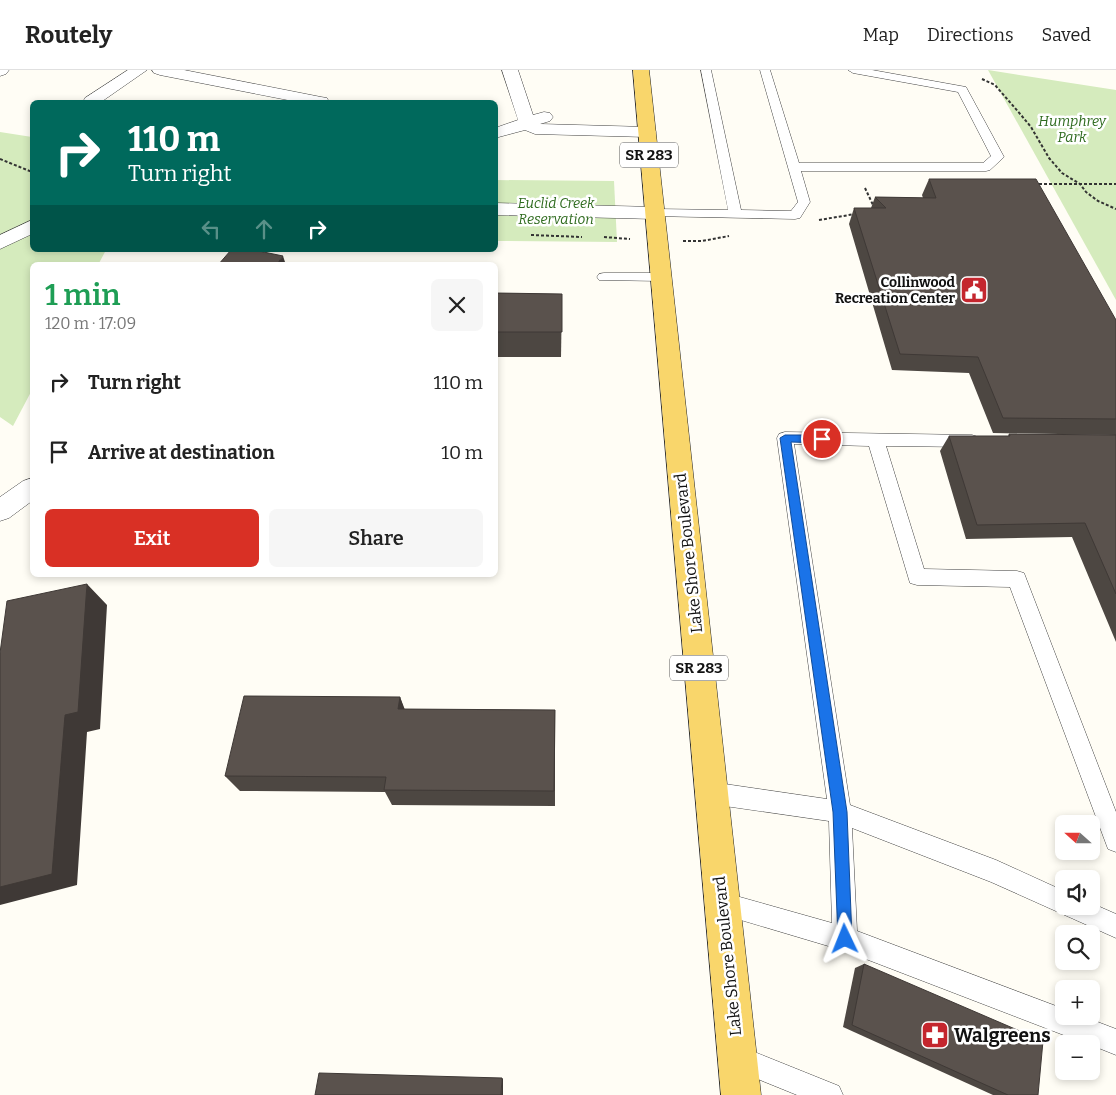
<!DOCTYPE html>
<html lang="en">
<head>
<meta charset="utf-8">
<style>
	:root { --surface:#fff; --page:#f6f6f6; --text:#222; --muted:#767676; --line:#e0e0e0; --accent:#d93025 }
	body { margin:0; font-family:Bitter,serif; background:var(--page); color:var(--text); height:100vh; display:flex; flex-direction:column; font-size:19px; white-space:nowrap }
	* { box-sizing:border-box; margin:0 }
	p { font-size:16px; color:var(--muted) }
	.icon { flex:none; width:28px; height:28px; fill:none; stroke:currentColor; stroke-width:2; stroke-linecap:round; stroke-linejoin:round }
	.map { position:relative; flex:1; overflow:hidden }
	.sheet { position:absolute; left:30px; top:192px; width:468px; height:315px; display:flex; flex-direction:column; background:var(--surface); border-radius:8px; box-shadow:0 2px 8px #0003 }
	.sheet>* { flex:none }
	.top-card { position:absolute; left:30px; top:30px; width:468px; height:152px; border-radius:8px; box-shadow:0 2px 8px #0003; background:#00695c; color:#fff; overflow:hidden }
	.needle { width:32px; rotate:291deg }
	.controls { position:absolute; left:1055px; top:745px; display:grid; gap:10px }
	.controls a { display:grid; place-items:center; width:45px; height:45px; border-radius:8px; background:var(--surface); box-shadow:0 2px 8px #0003; font-size:25px }
	.pin { position:absolute; display:grid; place-items:center; width:42px; height:42px; color:#fff; margin:-21px; border:2px solid #fff; border-radius:50%; box-shadow:0 1px 5px #0007 }
	.me { position:absolute; width:55px; margin:-28px; rotate:358deg; stroke-linejoin:round; filter:drop-shadow(0 0 4px #0008) }
	.turn { display:flex; align-items:center; gap:18px; height:105px; padding:0 15px; font-size:22px }
	.turn .icon { width:65px; height:65px; stroke-width:2.5 }
	.turn b { display:block; font-size:35px; line-height:42px }
	.lanes { display:flex; align-items:center; height:48px; padding:0 15px; background:#0003; justify-content:center; gap:25px; direction:ltr }
	.lanes .off { opacity:.35 }
	.round { display:grid; place-items:center; flex:none; width:52px; height:52px; border-radius:8px; background:var(--page) }
	.summary { display:flex; align-items:center; justify-content:space-between; height:85px; padding:0 15px }
	h1 { font-size:30px; font-weight:600; line-height:38px; color:#1e9e55 }
	.action { display:flex; gap:10px; margin-top:auto; padding:10px 15px }
	.action a { flex:1; height:58px; border-radius:8px; background:var(--accent); color:#fff; font-size:20px; font-weight:600; line-height:58px; text-align:center }
	.action a+a { background:var(--page); color:var(--text) }
	ul { padding:0; list-style:none }
	li { display:flex; align-items:center; gap:15px; height:70px; padding:0 15px }
	li div { flex:1 }
	li b { display:block; font-size:19px }
	li em { font-style:normal }
	header { display:flex; align-items:center; gap:30px; box-sizing:border-box; height:70px; padding:0 25px; background:var(--surface); border-bottom:1px solid var(--line) }
	header strong { font-size:24px }
	nav { display:flex; gap:28px; margin-inline-start:auto; font-size:18px }
	.map>svg:first-child { display:block }
	.green { fill:#d5ebbd }
	.lines { fill:none; stroke-linecap:round; stroke-linejoin:round }
	.service-casing { stroke:#444; stroke-width:1 }
	.minor-casing { stroke:#444; stroke-width:1 }
	.primary-casing { stroke:#222; stroke-width:1 }
	.path { stroke:#333; stroke-width:2; stroke-dasharray:3 2; stroke-linecap:butt }
	.service { fill:#fff; fill-rule:evenodd }
	.minor { fill:#fff; fill-rule:evenodd }
	.primary { fill:#f9d66b; fill-rule:evenodd }
	.wall { fill:#4d4742 }
	.shaded-wall { fill:#3f3936 }
	.building { fill:#5a524d; stroke:#3f3936 }
	.route { fill:#1a73e8; stroke:#114b97 }
	.labels { text-anchor:middle; stroke-width:5; stroke-linejoin:round; paint-order:stroke }
	.far-park-label { font-size:14px; font-style:italic; fill:#2f6b1f; stroke:#fff }
	.far-poi-label { font-size:14px; font-weight:bold; fill:#111; stroke:#fff; text-anchor:end }
	.shield { fill:#fff; stroke:#585858; stroke-width:1 }
	.shield-label { font-size:15px; font-weight:bold; fill:#111 }
	.street-label { font-size:16px; fill:#111; stroke:#fff }
	.near-poi-label { font-size:19px; font-weight:bold; fill:#111; stroke:#fff; text-anchor:start }
</style>
</head>
<body>
<header>
<strong>Routely</strong>
<nav><a>Map</a><a>Directions</a><a>Saved</a></nav>
</header>
<div class="map">
<svg width="1116" height="1025" viewBox="0 0 1116 1025">
	<rect width="100%" height="100%" fill="#fffdf5"/>
	<g class="green">
		<path d="M 988,0 L 1116,20 L 1116,230 Z"/>
		<path d="M 0,62 L 32,67 L 32,180 L 106,180 L 98,195 L 32,195 L 32,320 L 13,356 L 0,347 Z"/>
		<path d="M 495,110 L 614,111 L 617,172 L 495,171 Z"/>
	</g>
	<g class="lines">
		<g class="service-casing">
			<g id="service">
				<path d="M 701,0 L 711,0 L 741,140 L 791,141 L 798,132 L 760,0 L 770,0 L 799,93 L 983,93 L 991,86 L 958,22 L 853,3 L 848,0 L 872,0 L 966,17 L 1004,87 L 990,100 L 986,101 L 801,101 L 810,132 L 800,148 L 795,149 L 650,146 L 648,143 L 655,139 L 728,140 Z"/>
				<path d="M 604,203 L 661,203 L 666,204 L 668,207 L 666,210 L 661,211 L 599,210 L 597,207 L 599,204 Z"/>
				<path d="M 785,362 L 972,365 L 978,367 L 980,371 L 978,375 L 972,377 L 886,376 L 924,499 L 1017,501 L 1024,503 L 1116,742 L 1116,782 L 1108,779 L 1105,771 L 1010,517 L 917,515 L 910,513 L 869,376 L 794,374 L 850,735 L 996,790 L 1064,821 L 1064,836 L 1091,836 L 1091,833 L 1116,844 L 1116,868 L 991,812 L 852,758 L 857,861 L 1064,939 L 1064,946 L 1082,946 L 1116,959 L 1116,985 L 1091,975 L 1091,974 L 1087,974 L 845,881 L 714,842 L 710,834 L 714,826 L 722,822 L 832,853 L 829,751 L 711,734 L 703,731 L 700,723 L 703,715 L 711,712 L 827,729 L 777,368 L 779,364 Z"/>
				<path d="M 737,975 L 839,1016 L 843,1025 L 797,1025 L 728,997 L 724,988 L 728,979 Z"/>
			</g>
		</g>
		<g class="minor-casing">
			<g id="minor">
				<path d="M 0,0 L 9,0 L 6,4 L 0,6 Z"/>
				<path d="M 128,0 L 147,0 L 101,32 L 83,32 L 85,28 Z"/>
				<path d="M 152,0 L 184,0 L 321,27 L 327,28 L 329,32 L 298,32 L 160,5 L 154,3 Z"/>
				<path d="M 502,0 L 518,0 L 533,45 L 544,42 L 550,43 L 553,47 L 550,51 L 540,54 L 647,57 L 653,58 L 656,62 L 653,66 L 647,67 L 535,64 L 525,60 L 495,68 L 495,58 L 518,50 Z"/>
				<path d="M 495,133 L 655,137 L 662,139 L 665,143 L 662,147 L 655,149 L 495,145 Z"/>
				<path d="M 32,150 L 32,164 L 0,179 L 0,165 Z"/>
				<path d="M 32,408 L 32,431 L 9,448 L 0,451 L 0,427 L 23,411 Z"/>
			</g>
		</g>
		<g class="primary-casing">
			<path id="primary" d="M 633,0 L 649,0 L 761,1025 L 721,1025 Z"/>
		</g>
		<g class="path">
			<path d="M 982,9 L 995,15 L 1021,45 L 1031,57 L 1049,88 L 1062,103 L 1080,114 L 1086,122 L 1098,131 L 1116,139"/>
			<path d="M 0,89 L 32,102"/>
			<path d="M 1034,114 L 1116,114"/>
			<path d="M 865,118 L 873,135"/>
			<path d="M 819,150 L 855,144"/>
			<path d="M 531,165 L 582,167"/>
			<path d="M 604,167 L 630,169"/>
			<path d="M 683,171 L 702,171 L 729,166"/>
		</g>
		<use href="#service" class="service"/>
		<use href="#minor" class="minor"/>
		<use href="#primary" class="primary"/>
	</g>
	<g class="wall">
		<path d="M 929,109 L 1116,250 L 1116,365 L 993,363 L 969,303 L 892,300 L 849,154 L 854,138 L 871,138 L 875,127 L 923,128 L 922,125 Z"/>
		<path d="M 495,223 L 562,224 L 561,287 L 495,287 Z"/>
		<path d="M 1009,364 L 1116,365 L 1116,572 L 1072,467 L 966,469 L 940,381 L 949,366 L 1008,366 Z"/>
		<path d="M 400,627 L 404,639 L 555,640 L 555,736 L 392,735 L 385,722 L 240,721 L 225,706 Z"/>
		<path d="M 864,894 L 1038,1025 L 993,1025 L 843,957 L 855,898 Z"/>
	</g>
	<g class="shaded-wall">
		<path d="M 283,186 L 286,195 L 276,195 Z"/>
		<path d="M 87,514 L 107,535 L 100,659 L 87,662 L 77,815 L 0,835 L 0,817 L 65,645 Z"/>
		<path d="M 400,627 L 407,645 L 398,639 Z"/>
		<path d="M 502,1008 L 503,1009 L 503,1025 L 501,1025 Z"/>
	</g>
	<g class="building">
		<path d="M 929,109 L 1036,109 L 1116,250 L 1116,349 L 1003,348 L 978,287 L 900,284 L 854,138 L 886,138 L 875,127 L 936,128 Z"/>
		<path d="M 231,180 L 254,180 L 283,186 L 276,195 L 218,195 Z"/>
		<path d="M 495,223 L 562,224 L 562,262 L 495,262 Z"/>
		<path d="M 1009,364 L 1116,365 L 1116,524 L 1085,453 L 977,455 L 949,366 L 1010,366 Z"/>
		<path d="M 87,514 L 78,642 L 65,645 L 52,804 L 0,817 L 0,583 L 7,531 Z"/>
		<path d="M 244,626 L 400,627 L 398,639 L 555,640 L 554,721 L 384,720 L 386,707 L 225,706 Z"/>
		<path d="M 864,894 L 1043,971 L 1038,1025 L 1008,1025 L 852,955 Z"/>
		<path d="M 319,1003 L 502,1008 L 501,1025 L 315,1025 Z"/>
	</g>
	<path class="route" d="M 785,365 L 822,365 L 827,369 L 822,373 L 791,372 L 847,742 L 852,869 L 850,874 L 845,876 L 840,874 L 838,869 L 833,742 L 780,368 Z"/>
	<defs>
		<g id="civic-square" transform="scale(1.4375)"><rect x="-9" y="-9" width="18" height="18" rx="4" fill="#c4262e" stroke="#fff"/><path d="M-.6-6.5H3V-4.5H.6V-3L4-1V1h2V6H-6V1h2V-1L-.6-3ZM-1.2 2.5V6h2.4V2.5Z" fill="#fff"/></g>
		<g id="pharmacy-square" transform="scale(1.4375)"><rect x="-9" y="-9" width="18" height="18" rx="4" fill="#c4262e" stroke="#fff"/><path d="M-2-6h4v4h4v4h-4v4h-4v-4h-4v-4h4Z" fill="#fff"/></g>
	</defs>
	<g fill-rule="evenodd">
		<use href="#civic-square" x="974" y="220"/>
		<use href="#pharmacy-square" x="935" y="965"/>
	</g>
	<g class="labels">
		<g class="far-park-label">
			<text x="1072" y="56">Humphrey<tspan x="1072" dy="16">Park</tspan></text>
			<text x="556" y="138">Euclid Creek<tspan x="556" dy="16">Reservation</tspan></text>
		</g>
		<g class="far-poi-label">
			<text x="955" y="217">Collinwood<tspan x="955" dy="16">Recreation Center</tspan></text>
		</g>
		<g class="shield">
			<rect x="620" y="72.5" width="58" height="25" rx="4"/>
			<rect x="670" y="585.5" width="58" height="25" rx="4"/>
		</g>
		<g class="shield-label">
			<text x="649" y="90">SR 283</text>
			<text x="699" y="603">SR 283</text>
		</g>
		<g class="street-label">
			<text transform="translate(688 483) rotate(-96)" y="6">Lake Shore Boulevard</text>
			<text transform="translate(727 886) rotate(-96)" y="6">Lake Shore Boulevard</text>
		</g>
		<g class="near-poi-label">
			<text x="954" y="972">Walgreens</text>
		</g>
	</g>
</svg>
<div class="controls">
<a><svg class="needle" viewBox="-14 -14 28 28"><path d="M0-13l5 13h-10z" fill="#e53935"/><path d="M0 13l5-13h-10z" fill="#767676"/></svg></a>
<a><svg class="icon" aria-label="sound" viewBox="0 0 24 24"><path d="M4 9h4l5-4v14l-5-4H4zM17 9q2 3 0 6"/></svg></a>
<a><svg class="icon" aria-label="search" viewBox="0 0 24 24"><circle cx="10" cy="10" r="6"/><path d="M15 15l6 6"/></svg></a>
<a>+</a>
<a>−</a>
</div>
<div class="pin" style="left:822px;top:369px;background:#d93025"><svg class="icon" aria-label="arrive" viewBox="0 0 24 24"><path d="M6 21V4h12l-3 4 3 4H6"/></svg></div>
<svg class="me" style="left:845px;top:869px" viewBox="-20 -20 40 40"><path d="M0-17L14 15 0 8-14 15z" fill="#1a73e8" stroke="#fff" stroke-width="4"/></svg>
<div class="top-card">
<div class="turn"><svg class="icon" aria-label="right" viewBox="0 0 24 24"><path d="M7 20v-9h11M14 6l5 5-5 5"/></svg><div><b>110 m</b>Turn right</div></div>
<div class="lanes"><svg class="icon off" aria-label="left" viewBox="0 0 24 24"><path d="M17 20v-9H6M10 6l-5 5 5 5"/></svg><svg class="icon off" aria-label="ahead" viewBox="0 0 24 24"><path d="M12 20V5M6 11l6-6 6 6"/></svg><svg class="icon" aria-label="right" viewBox="0 0 24 24"><path d="M7 20v-9h11M14 6l5 5-5 5"/></svg></div>
</div>
<section class="sheet">
<div class="summary"><div><h1>1 min</h1><p>120 m · 17:09</p></div><a class="round"><svg class="icon" aria-label="close" viewBox="0 0 24 24"><path d="M6 6l12 12M18 6L6 18"/></svg></a></div>
<ul>
<li><svg class="icon" aria-label="right" viewBox="0 0 24 24"><path d="M7 20v-9h11M14 6l5 5-5 5"/></svg><div><b>Turn right</b></div><em>110 m</em></li>
<li><svg class="icon" aria-label="arrive" viewBox="0 0 24 24"><path d="M6 21V4h12l-3 4 3 4H6"/></svg><div><b>Arrive at destination</b></div><em>10 m</em></li>
</ul>
<div class="action"><a>Exit</a><a>Share</a></div>
</section>
</div>
</body>
</html>
